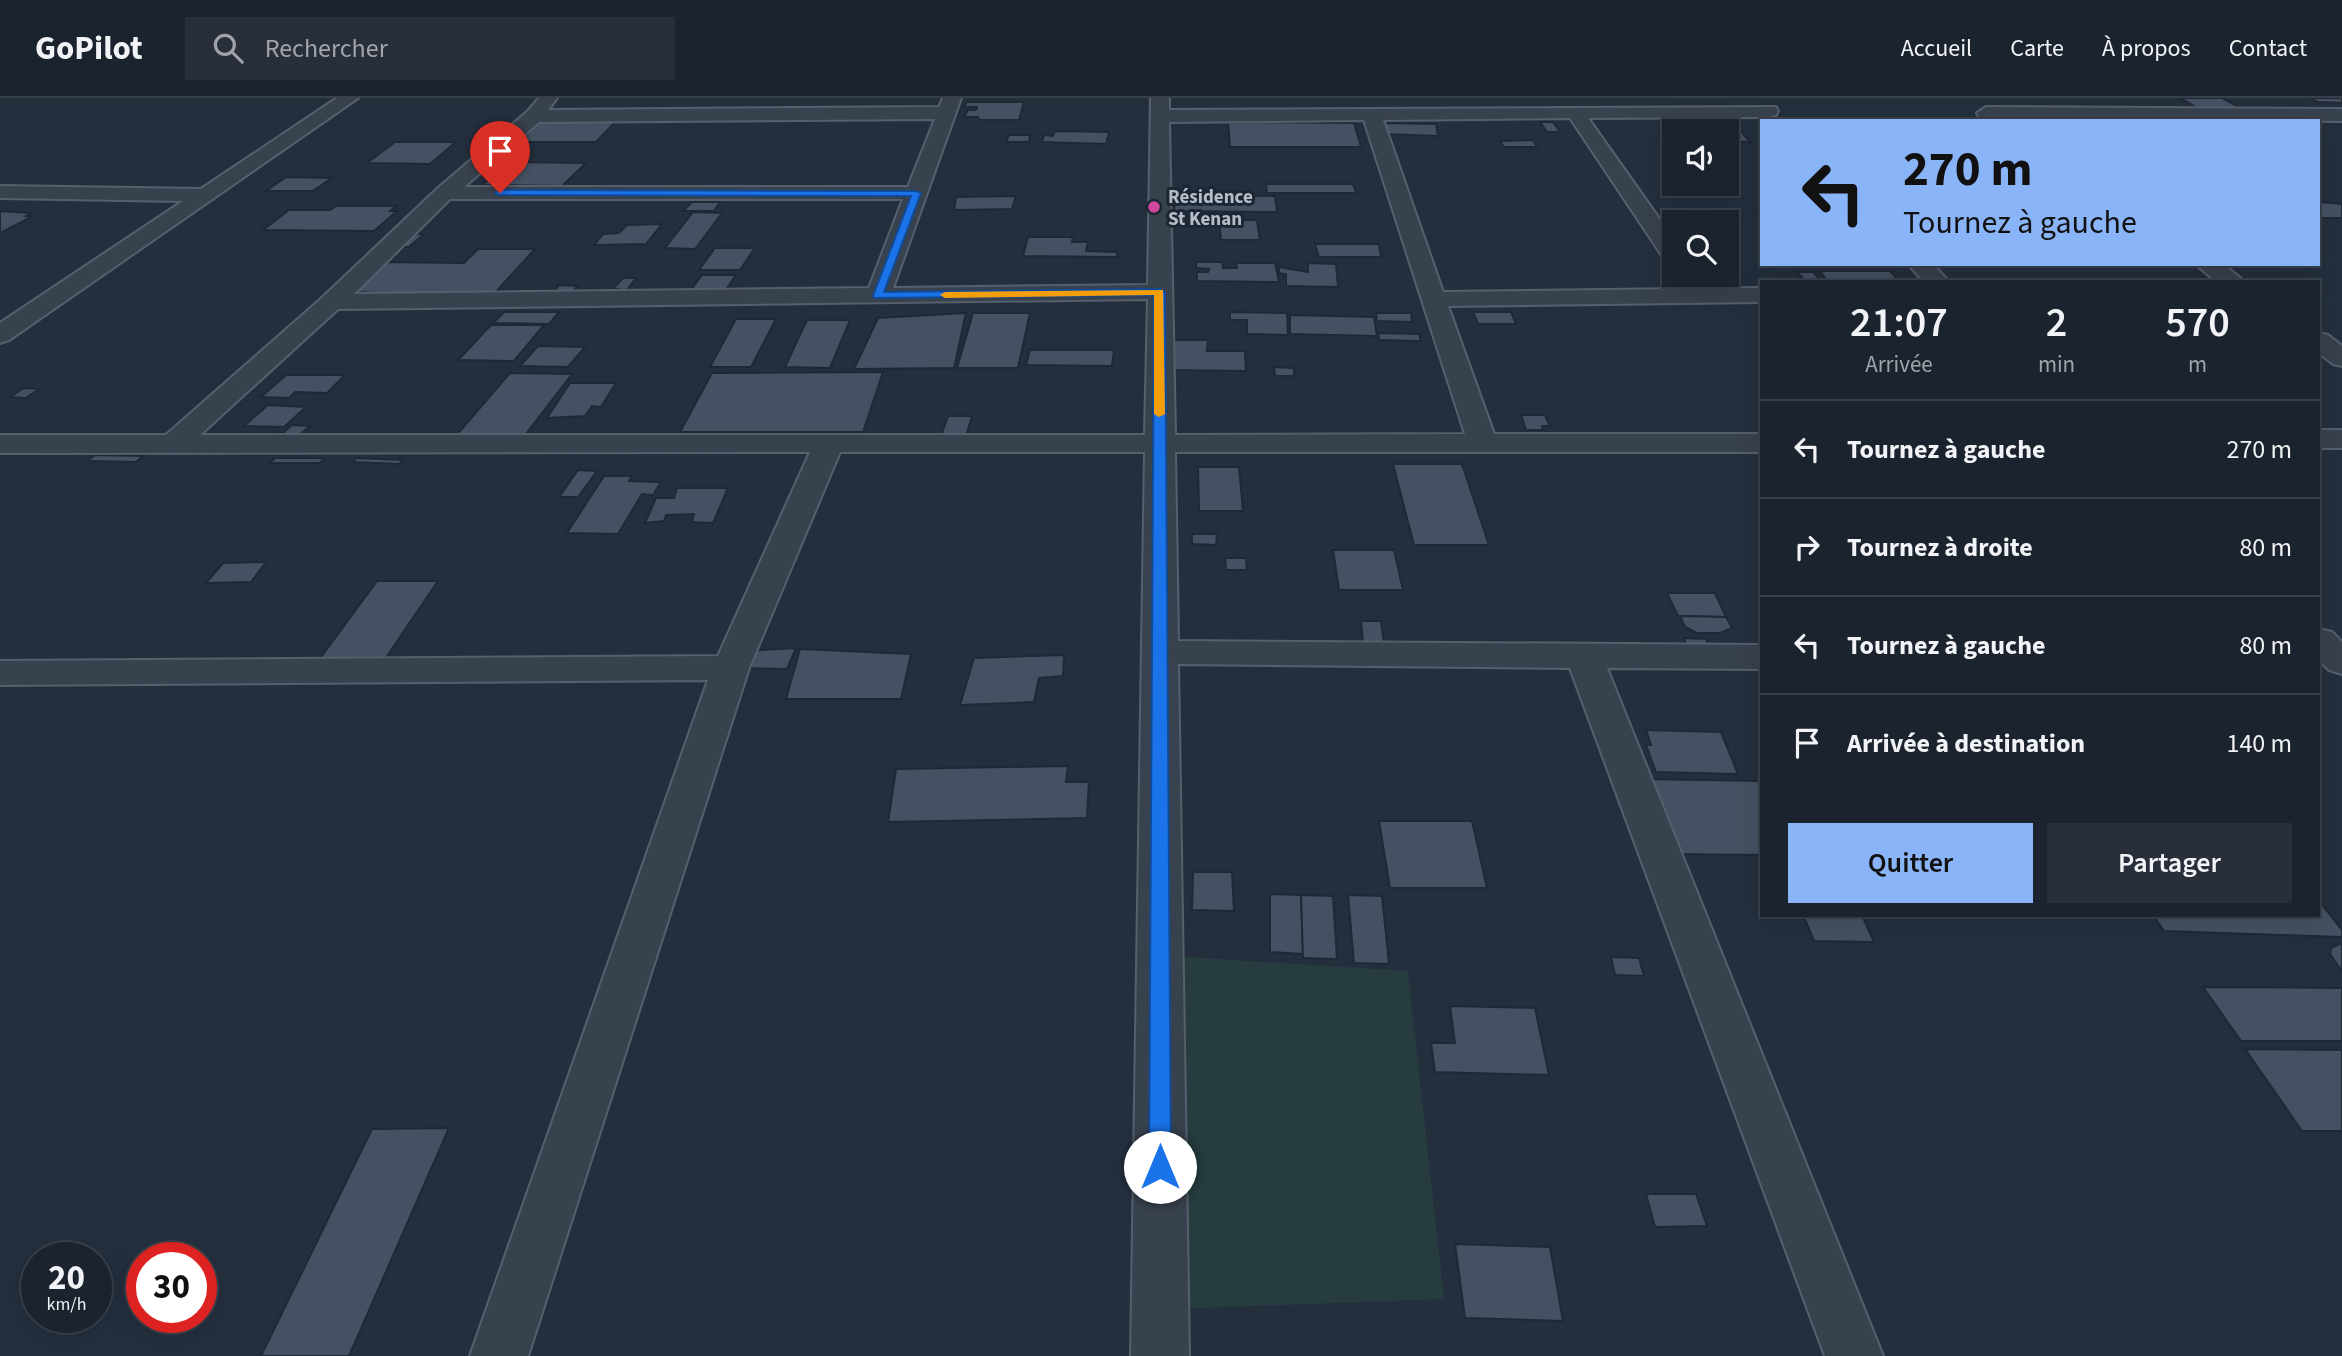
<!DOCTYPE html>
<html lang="fr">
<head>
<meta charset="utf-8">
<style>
	:root { --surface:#1b232e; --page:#282f3a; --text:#f1f3f6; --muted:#a0a4aa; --line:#39404a; --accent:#8ab4f8 }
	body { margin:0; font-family:"Source Sans 3",sans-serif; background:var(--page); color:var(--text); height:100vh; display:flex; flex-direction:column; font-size:26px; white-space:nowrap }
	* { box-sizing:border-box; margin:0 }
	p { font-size:23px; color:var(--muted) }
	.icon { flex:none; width:38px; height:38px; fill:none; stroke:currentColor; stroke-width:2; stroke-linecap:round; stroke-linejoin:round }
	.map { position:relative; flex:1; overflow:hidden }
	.panel { position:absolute; left:1760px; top:182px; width:560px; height:637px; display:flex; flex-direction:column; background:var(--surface); border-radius:0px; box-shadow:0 7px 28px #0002,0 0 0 2px var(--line) }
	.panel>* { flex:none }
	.guide { position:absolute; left:1760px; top:21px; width:560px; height:147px; border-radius:0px; box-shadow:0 7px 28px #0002,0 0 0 2px var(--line); background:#8ab4f8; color:#111; overflow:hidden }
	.fabs { position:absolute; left:1662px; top:21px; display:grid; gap:14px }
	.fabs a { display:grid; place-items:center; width:77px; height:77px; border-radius:0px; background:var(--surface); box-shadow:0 7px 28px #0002,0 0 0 2px var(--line); font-size:35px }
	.speed { position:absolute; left:21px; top:1144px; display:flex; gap:14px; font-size:35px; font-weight:700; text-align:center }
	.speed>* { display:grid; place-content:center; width:91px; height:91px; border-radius:50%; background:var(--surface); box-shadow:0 7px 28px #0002,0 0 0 2px var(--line); line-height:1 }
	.speed small { font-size:18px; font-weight:400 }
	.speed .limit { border:10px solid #d22; background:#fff; color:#111 }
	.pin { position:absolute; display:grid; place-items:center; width:60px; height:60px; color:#fff; margin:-72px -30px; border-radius:50% 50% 50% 0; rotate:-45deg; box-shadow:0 0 7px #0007 }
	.pin .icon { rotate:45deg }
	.me { position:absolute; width:77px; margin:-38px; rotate:0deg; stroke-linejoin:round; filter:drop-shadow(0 0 5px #0008) }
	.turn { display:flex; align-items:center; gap:24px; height:147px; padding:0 28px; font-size:32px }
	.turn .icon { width:91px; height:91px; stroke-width:2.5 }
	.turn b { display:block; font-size:49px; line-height:60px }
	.eta { display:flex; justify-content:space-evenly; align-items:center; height:119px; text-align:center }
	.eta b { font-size:42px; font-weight:600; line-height:49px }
	.button { display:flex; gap:14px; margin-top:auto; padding:14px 28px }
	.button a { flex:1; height:80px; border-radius:0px; background:var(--accent); color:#111; font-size:28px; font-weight:600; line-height:80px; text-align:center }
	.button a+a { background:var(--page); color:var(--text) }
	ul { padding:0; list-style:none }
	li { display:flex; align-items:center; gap:21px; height:98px; padding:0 28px; border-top:2px solid var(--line) }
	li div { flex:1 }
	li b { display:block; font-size:26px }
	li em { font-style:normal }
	header { display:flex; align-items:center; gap:42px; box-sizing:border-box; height:98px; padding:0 35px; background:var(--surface); border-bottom:2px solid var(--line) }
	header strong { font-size:33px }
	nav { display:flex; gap:38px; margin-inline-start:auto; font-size:24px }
	.search { width:490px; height:63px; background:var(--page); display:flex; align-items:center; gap:18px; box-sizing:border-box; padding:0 24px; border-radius:0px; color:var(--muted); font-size:26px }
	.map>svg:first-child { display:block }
	.green { fill:#263c3f }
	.building { fill:#455162; stroke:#1f2835; stroke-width:2 }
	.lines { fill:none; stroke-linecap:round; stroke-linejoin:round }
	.minor-casing { stroke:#565f6c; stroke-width:4 }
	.minor { fill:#38414e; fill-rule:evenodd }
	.route { fill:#1a73e8; stroke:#114b97; stroke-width:2 }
	.slow { fill:#f59e0b }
	.hotel-dot { fill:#d1479c; stroke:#1d2633; stroke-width:2.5 }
	.labels { text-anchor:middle; stroke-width:6; stroke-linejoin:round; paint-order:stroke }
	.far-poi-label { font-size:19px; font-weight:bold; fill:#b4bcc9; stroke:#1d2633; text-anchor:start }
</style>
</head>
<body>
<header>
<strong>GoPilot</strong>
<div class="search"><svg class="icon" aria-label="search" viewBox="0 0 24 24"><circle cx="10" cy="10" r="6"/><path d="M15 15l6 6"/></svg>Rechercher</div>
<nav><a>Accueil</a><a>Carte</a><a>À propos</a><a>Contact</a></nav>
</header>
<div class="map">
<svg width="2342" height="1258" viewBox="0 0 2342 1258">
	<rect width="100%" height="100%" fill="#242f3e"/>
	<path class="green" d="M 1155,857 L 1408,873 L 1444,1201 L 1146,1212 Z"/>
	<g class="building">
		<path d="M 2180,0 L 2222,0 L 2245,13 L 2201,12 Z"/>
		<path d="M 2310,0 L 2342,0 L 2342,5 L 2318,4 Z"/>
		<path d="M 967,4 L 1024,4 L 1019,22 L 979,22 L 978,19 L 964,19 L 968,12 L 976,12 L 977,9 L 964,9 Z"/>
		<path d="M 542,22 L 617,22 L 596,44 L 518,44 Z"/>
		<path d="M 1228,24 L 1354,25 L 1361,49 L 1230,49 Z"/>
		<path d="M 1540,24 L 1553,24 L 1560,34 L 1547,34 Z"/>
		<path d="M 1383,25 L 1436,26 L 1438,38 L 1385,36 Z"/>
		<path d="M 1699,26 L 1735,26 L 1750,44 L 1727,43 L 1727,33 L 1705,33 Z"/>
		<path d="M 1055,33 L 1109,34 L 1106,46 L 1042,44 L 1044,37 L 1053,38 Z"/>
		<path d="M 1009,37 L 1030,37 L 1029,44 L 1006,44 Z"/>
		<path d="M 1533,42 L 1537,49 L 1504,49 L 1500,43 Z"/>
		<path d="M 395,44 L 456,44 L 430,66 L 367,65 Z"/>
		<path d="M 509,64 L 586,65 L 562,88 L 482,87 Z"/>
		<path d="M 286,79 L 332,80 L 313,93 L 266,93 Z"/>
		<path d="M 1266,86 L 1353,86 L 1356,95 L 1267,95 Z"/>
		<path d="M 1175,97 L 1275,98 L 1277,114 L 1174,113 Z"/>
		<path d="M 1016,98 L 1012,111 L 954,112 L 956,99 Z"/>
		<path d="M 692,104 L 720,104 L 714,113 L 683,113 Z"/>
		<path d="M 2319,104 L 2342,106 L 2342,120 L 2319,120 Z"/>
		<path d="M 336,108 L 396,108 L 390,113 L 397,113 L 374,133 L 263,132 L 289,112 L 330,112 Z"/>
		<path d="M 0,113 L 31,115 L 26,118 L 33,118 L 0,135 Z"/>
		<path d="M 693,114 L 722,115 L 695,151 L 665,150 Z"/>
		<path d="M 1219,122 L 1257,122 L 1260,142 L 1221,142 Z"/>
		<path d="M 662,126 L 646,146 L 594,147 L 603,136 L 619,135 L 627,127 Z"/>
		<path d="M 412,136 L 424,136 L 409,149 L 396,149 Z"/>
		<path d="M 1028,139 L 1073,139 L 1072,144 L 1088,144 L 1086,153 L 1117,154 L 1117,159 L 1023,158 Z"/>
		<path d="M 1315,146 L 1379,146 L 1381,159 L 1319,159 Z"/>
		<path d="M 715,150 L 755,150 L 740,172 L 699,172 Z"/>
		<path d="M 478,151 L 535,151 L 492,198 L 346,194 L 379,164 L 464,165 Z"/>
		<path d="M 1196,164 L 1222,164 L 1223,170 L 1237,170 L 1236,165 L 1275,165 L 1279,184 L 1197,183 L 1197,174 L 1208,174 L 1209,171 L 1196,170 Z"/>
		<path d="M 1308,165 L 1336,166 L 1338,189 L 1286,188 L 1286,176 L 1279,175 L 1279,169 L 1308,174 Z"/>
		<path d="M 1820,173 L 1890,173 L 1900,184 L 1828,184 Z"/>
		<path d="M 1797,174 L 1813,174 L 1822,184 L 1806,184 Z"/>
		<path d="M 702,177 L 736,177 L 725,193 L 691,192 Z"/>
		<path d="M 623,180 L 636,180 L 627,192 L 613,191 Z"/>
		<path d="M 559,187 L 578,188 L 571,195 L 554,195 Z"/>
		<path d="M 504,214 L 559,214 L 549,226 L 493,225 Z"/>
		<path d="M 1230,214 L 1287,215 L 1288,237 L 1247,236 L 1247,222 L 1230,222 Z"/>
		<path d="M 1473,214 L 1511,214 L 1516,226 L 1478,226 Z"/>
		<path d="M 966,215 L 954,270 L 854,271 L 878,220 Z"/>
		<path d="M 973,215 L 1030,215 L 1018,270 L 957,270 Z"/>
		<path d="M 1376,215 L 1411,215 L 1412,224 L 1377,223 Z"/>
		<path d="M 1290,217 L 1374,219 L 1377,238 L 1290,236 Z"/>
		<path d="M 736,221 L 776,221 L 751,269 L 710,269 Z"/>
		<path d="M 807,222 L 850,222 L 830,270 L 785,269 Z"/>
		<path d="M 491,227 L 544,227 L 514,263 L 458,262 Z"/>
		<path d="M 1378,235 L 1419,236 L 1421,243 L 1379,242 Z"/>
		<path d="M 1168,242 L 1208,242 L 1207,253 L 1245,253 L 1246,273 L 1166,272 Z"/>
		<path d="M 538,248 L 585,249 L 568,269 L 520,268 Z"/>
		<path d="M 1030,252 L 1114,252 L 1112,268 L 1026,267 Z"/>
		<path d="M 1274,269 L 1294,270 L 1294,278 L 1275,278 Z"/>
		<path d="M 883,274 L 863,334 L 680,334 L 712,275 Z"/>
		<path d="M 510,275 L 572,276 L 522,341 L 454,340 Z"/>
		<path d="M 286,277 L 345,277 L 327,295 L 295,294 L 289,300 L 261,299 Z"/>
		<path d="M 570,285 L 616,285 L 601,309 L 592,308 L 585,318 L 547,320 Z"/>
		<path d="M 24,290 L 39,291 L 26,300 L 10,299 Z"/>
		<path d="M 268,307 L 306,309 L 284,329 L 244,328 Z"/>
		<path d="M 1521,317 L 1545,317 L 1550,328 L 1542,328 L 1543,332 L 1526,332 Z"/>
		<path d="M 948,318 L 972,318 L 966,338 L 941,338 Z"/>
		<path d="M 292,327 L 310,328 L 291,344 L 266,342 L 275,334 L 283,335 Z"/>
		<path d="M 95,357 L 143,358 L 136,364 L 87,363 Z"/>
		<path d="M 275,360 L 325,360 L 319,365 L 270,365 Z"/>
		<path d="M 356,360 L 403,362 L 399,366 L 353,364 Z"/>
		<path d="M 1393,366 L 1462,366 L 1489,447 L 1414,447 Z"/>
		<path d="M 1198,369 L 1239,369 L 1243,413 L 1199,413 Z"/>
		<path d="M 578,372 L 597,373 L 578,399 L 559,399 Z"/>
		<path d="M 604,378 L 632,378 L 629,383 L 661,384 L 653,397 L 642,396 L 618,436 L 567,435 Z"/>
		<path d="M 677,390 L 728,390 L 713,425 L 692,424 L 694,416 L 666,417 L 664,423 L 645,425 L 656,400 L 674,400 Z"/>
		<path d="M 1192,436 L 1217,436 L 1216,447 L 1192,446 Z"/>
		<path d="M 1333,452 L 1394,452 L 1403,492 L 1339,492 Z"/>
		<path d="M 1225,460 L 1246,460 L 1247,472 L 1226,472 Z"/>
		<path d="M 266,464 L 251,484 L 206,485 L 223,465 Z"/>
		<path d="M 377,483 L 438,483 L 385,561 L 319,562 Z"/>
		<path d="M 1667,495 L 1715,495 L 1726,519 L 1678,518 Z"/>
		<path d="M 1680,518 L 1726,519 L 1732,530 L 1720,535 L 1697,535 L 1685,529 Z"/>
		<path d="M 1361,523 L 1381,523 L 1384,546 L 1363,545 Z"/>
		<path d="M 1684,540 L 1706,541 L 1712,553 L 1688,553 Z"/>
		<path d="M 796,550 L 787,571 L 739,570 L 746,553 Z"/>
		<path d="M 800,551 L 911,556 L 901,601 L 786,601 Z"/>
		<path d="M 1064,557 L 1063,578 L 1039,580 L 1034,604 L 960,607 L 974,560 Z"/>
		<path d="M 1646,632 L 1721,634 L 1738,676 L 1656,674 L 1646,647 L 1651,647 Z"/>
		<path d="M 1068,668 L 1066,684 L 1089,684 L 1087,720 L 888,724 L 896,671 Z"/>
		<path d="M 1640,681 L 1762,683 L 1762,757 L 1667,756 Z"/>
		<path d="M 1379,723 L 1472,723 L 1487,790 L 1390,790 Z"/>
		<path d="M 1193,774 L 1232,774 L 1234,813 L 1192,812 Z"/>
		<path d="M 1270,796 L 1301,797 L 1303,856 L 1270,854 Z"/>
		<path d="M 1301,797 L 1333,798 L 1337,861 L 1303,860 Z"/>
		<path d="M 1348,797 L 1382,798 L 1389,866 L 1354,865 Z"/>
		<path d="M 2319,803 L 2342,832 L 2342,839 L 2164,833 L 2153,817 L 2319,817 Z"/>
		<path d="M 1803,817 L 1862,817 L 1874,844 L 1814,843 Z"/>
		<path d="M 2342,845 L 2342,873 L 2330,856 L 2331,850 Z"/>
		<path d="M 1611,859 L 1639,860 L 1644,878 L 1615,877 Z"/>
		<path d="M 2203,889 L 2342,890 L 2342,943 L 2241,943 Z"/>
		<path d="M 1450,908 L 1535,910 L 1549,977 L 1435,974 L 1431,945 L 1455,945 Z"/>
		<path d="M 2245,951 L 2342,952 L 2342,1033 L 2302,1033 Z"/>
		<path d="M 449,1030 L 349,1258 L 261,1258 L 372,1031 Z"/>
		<path d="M 1646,1096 L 1696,1096 L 1707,1128 L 1655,1129 Z"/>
		<path d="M 1455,1146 L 1550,1149 L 1563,1223 L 1465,1220 Z"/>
	</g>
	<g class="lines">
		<g class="minor-casing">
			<g id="minor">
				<path d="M 337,0 L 358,0 L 9,242 L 0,245 L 0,225 L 183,103 L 0,100 L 0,88 L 201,91 Z"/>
				<path d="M 539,0 L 557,0 L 548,12 L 939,9 L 943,0 L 961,0 L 893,190 L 1148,187 L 1151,0 L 1169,0 L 1169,12 L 1776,9 L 1778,13 L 1776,17 L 1769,19 L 1588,20 L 1675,143 L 1675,167 L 1667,165 L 1570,20 L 1383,22 L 1443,194 L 1762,190 L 1762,204 L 1448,208 L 1494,336 L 1762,336 L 1762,354 L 1175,354 L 1178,543 L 1762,547 L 1762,571 L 1607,570 L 1883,1258 L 1825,1258 L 1570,570 L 1178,566 L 1189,1258 L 1131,1258 L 1145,354 L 840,354 L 749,570 L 528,1258 L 470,1258 L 708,582 L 0,587 L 0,563 L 718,558 L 810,354 L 0,355 L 0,337 L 166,337 L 323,199 L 437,91 L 527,14 ZM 935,21 L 908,89 L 464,89 L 539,24 ZM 1364,22 L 1465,336 L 1175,337 L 1169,24 ZM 450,101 L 903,101 L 869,190 L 354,196 ZM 1148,201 L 1145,337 L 200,337 L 338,211 Z"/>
				<path d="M 1986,9 L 2342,11 L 2342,23 L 1979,19 L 1977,15 Z"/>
				<path d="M 1908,166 L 1933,166 L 1949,184 L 1924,184 Z"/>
				<path d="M 2195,166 L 2223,166 L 2245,184 L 2217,184 Z"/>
				<path d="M 2319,235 L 2328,237 L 2342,248 L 2342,268 L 2333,266 L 2319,255 Z"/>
				<rect x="2319" y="332" width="23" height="18"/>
				<path d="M 2319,531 L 2332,534 L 2342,544 L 2342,576 L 2329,572 L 2319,562 Z"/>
			</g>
		</g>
		<use href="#minor" class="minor"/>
	</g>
	<path class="route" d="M 500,92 L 916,93 L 921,95 L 884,194 L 1160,191 L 1165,194 L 1171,1069 L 1168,1076 L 1160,1079 L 1152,1076 L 1149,1069 L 1154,197 L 874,200 L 873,198 L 911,98 L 497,97 L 495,95 Z"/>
	<path class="slow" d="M 1163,192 L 1165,316 L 1159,319 L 1154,316 L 1154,197 L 945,200 L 940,197 L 945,194 Z"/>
	<circle class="hotel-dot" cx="1154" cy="109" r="7"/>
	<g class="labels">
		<g class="far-poi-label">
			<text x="1168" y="105">Résidence<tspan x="1168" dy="22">St Kenan</tspan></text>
		</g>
	</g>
</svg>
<div class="fabs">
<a><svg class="icon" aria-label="sound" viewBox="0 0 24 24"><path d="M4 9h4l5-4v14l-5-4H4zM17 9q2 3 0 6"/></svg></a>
<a><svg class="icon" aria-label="search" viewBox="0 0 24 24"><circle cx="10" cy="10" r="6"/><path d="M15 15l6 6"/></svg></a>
</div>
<div class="speed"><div>20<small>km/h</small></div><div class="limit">30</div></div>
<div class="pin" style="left:500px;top:95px;background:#d93025"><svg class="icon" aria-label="arrive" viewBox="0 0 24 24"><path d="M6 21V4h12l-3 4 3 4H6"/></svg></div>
<svg class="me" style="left:1160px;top:1069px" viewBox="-20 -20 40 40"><circle r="19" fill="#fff"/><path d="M0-13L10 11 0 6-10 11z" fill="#1a73e8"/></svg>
<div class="guide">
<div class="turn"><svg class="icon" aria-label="left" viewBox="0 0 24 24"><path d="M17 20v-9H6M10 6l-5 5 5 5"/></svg><div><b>270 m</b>Tournez à gauche</div></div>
</div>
<section class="panel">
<div class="eta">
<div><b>21:07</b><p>Arrivée</p></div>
<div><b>2</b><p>min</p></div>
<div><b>570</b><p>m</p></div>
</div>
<ul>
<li><svg class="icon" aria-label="left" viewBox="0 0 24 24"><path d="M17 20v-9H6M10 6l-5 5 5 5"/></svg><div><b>Tournez à gauche</b></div><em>270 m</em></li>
<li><svg class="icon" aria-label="right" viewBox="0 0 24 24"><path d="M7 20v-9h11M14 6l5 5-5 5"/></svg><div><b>Tournez à droite</b></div><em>80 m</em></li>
<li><svg class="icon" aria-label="left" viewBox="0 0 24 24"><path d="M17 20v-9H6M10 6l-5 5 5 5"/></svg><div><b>Tournez à gauche</b></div><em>80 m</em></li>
<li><svg class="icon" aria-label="arrive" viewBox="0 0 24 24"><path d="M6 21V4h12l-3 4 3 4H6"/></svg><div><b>Arrivée à destination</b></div><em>140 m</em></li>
</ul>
<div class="button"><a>Quitter</a><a>Partager</a></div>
</section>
</div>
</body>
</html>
